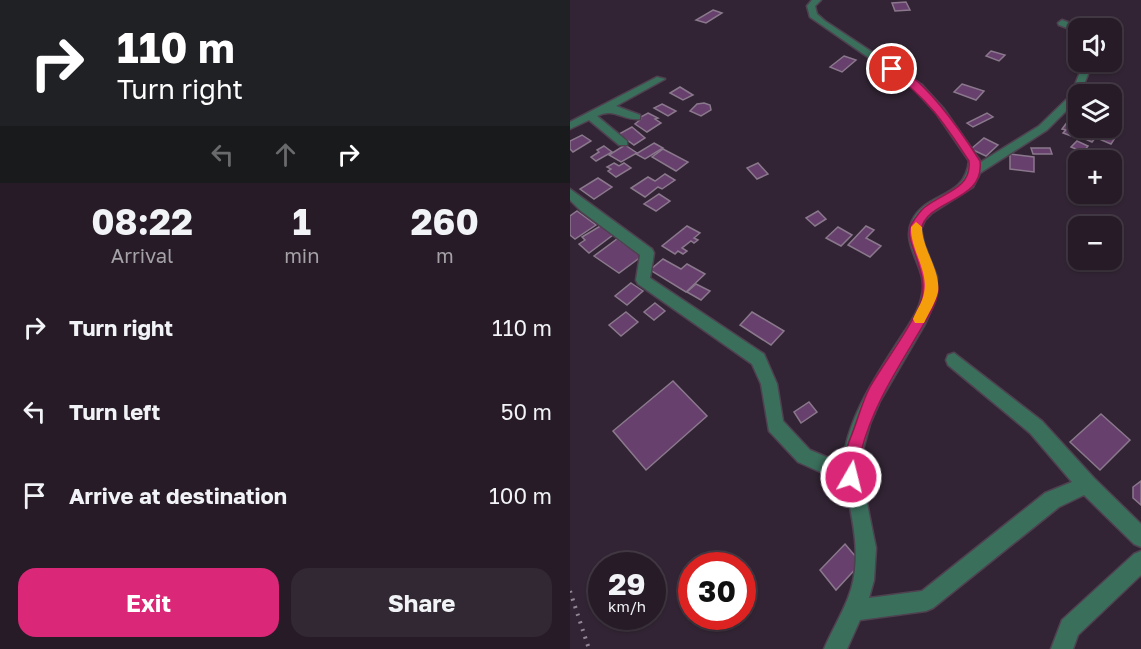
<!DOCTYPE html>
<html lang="en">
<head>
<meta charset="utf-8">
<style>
	:root { --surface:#261b27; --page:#322833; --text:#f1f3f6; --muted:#a4a1a7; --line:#423944; --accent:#db2777 }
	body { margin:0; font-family:"Golos Text",sans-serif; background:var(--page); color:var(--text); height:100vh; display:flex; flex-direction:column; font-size:22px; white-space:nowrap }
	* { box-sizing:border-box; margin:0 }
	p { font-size:20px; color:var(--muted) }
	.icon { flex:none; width:33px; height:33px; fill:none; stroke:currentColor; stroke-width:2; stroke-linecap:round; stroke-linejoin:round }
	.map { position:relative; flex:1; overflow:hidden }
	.drawer { display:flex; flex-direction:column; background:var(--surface); width:570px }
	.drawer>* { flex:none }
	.guide { background:#202124; color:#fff; overflow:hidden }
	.buttons { position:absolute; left:498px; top:18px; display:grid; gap:12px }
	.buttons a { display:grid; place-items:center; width:54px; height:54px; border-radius:12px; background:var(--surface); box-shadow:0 2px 4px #0004,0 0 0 2px var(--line); font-size:30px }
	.speed { position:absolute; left:18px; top:552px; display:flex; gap:12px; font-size:30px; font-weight:700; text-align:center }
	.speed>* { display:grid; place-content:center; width:78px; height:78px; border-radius:50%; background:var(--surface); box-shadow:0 2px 4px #0004,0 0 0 2px var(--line); line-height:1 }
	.speed small { font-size:15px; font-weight:400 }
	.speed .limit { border:9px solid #d22; background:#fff; color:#111 }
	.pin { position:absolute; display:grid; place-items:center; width:51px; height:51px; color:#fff; margin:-26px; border:3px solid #fff; border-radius:50%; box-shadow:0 2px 6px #0007 }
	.me { position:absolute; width:66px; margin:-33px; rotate:8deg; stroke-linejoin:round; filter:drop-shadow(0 0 4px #0008) }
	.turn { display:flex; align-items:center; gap:21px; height:126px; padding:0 18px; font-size:27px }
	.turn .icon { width:78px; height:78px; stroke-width:2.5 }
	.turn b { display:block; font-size:42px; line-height:51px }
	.lanes { display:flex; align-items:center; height:57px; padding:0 18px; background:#0003; justify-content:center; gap:30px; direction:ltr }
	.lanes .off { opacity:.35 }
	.eta { display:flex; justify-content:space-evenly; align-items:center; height:102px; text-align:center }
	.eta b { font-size:36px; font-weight:700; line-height:42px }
	.cta { display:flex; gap:12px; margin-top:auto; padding:12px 18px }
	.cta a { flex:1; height:69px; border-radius:18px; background:var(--accent); color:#fff; font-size:24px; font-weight:700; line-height:69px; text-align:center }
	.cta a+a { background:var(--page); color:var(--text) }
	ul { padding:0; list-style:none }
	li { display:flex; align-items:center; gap:18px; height:84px; padding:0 18px }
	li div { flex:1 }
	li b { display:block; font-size:22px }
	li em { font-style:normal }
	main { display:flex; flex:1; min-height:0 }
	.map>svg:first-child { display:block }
	.building { fill:#67406d; stroke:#8a788c; stroke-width:1.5 }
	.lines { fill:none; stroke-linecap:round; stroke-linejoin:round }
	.minor-casing { stroke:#4f4150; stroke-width:3 }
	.path { stroke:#928694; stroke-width:4; stroke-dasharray:2 6; stroke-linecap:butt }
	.minor { fill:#3a6f5c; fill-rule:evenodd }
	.route { fill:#db2777; stroke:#8e194d; stroke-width:1.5 }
	.slow { fill:#f59e0b }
</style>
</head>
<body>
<main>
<section class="drawer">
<div class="guide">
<div class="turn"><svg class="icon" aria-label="right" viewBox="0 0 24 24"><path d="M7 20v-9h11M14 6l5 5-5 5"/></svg><div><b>110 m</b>Turn right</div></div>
<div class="lanes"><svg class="icon off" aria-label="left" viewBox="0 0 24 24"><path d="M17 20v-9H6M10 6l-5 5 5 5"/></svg><svg class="icon off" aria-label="ahead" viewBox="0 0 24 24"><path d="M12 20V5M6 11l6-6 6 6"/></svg><svg class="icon" aria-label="right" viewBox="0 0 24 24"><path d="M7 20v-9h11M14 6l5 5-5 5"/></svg></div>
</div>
<div class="eta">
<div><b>08:22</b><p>Arrival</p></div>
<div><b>1</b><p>min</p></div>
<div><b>260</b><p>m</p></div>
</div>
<ul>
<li><svg class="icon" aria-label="right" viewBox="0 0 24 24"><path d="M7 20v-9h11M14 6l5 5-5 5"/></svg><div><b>Turn right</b></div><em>110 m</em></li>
<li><svg class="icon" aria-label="left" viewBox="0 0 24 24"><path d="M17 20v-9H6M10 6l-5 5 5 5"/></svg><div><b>Turn left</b></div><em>50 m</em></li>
<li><svg class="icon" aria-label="arrive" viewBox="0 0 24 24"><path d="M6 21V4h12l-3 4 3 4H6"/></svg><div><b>Arrive at destination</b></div><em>100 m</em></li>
</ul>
<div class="cta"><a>Exit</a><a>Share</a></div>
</section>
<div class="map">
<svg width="571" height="649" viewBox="0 0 571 649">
	<rect width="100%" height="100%" fill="#322434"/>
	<g class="building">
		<path d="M 336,2 L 340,10 L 325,11 L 322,3 Z"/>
		<path d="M 143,10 L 152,13 L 136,23 L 126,20 Z"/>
		<path d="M 421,51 L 435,55 L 429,61 L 416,56 Z"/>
		<path d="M 274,56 L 286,60 L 272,72 L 260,67 Z"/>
		<path d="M 392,84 L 414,91 L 406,100 L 384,92 Z"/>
		<path d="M 110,87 L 123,95 L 113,100 L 100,93 Z"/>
		<path d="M 134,103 L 140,105 L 141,110 L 131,116 L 120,111 L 127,104 Z"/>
		<path d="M 92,104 L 106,111 L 98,116 L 84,108 Z"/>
		<path d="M 78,113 L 88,118 L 85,119 L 91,123 L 77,132 L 65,124 L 71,119 L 69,118 Z"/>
		<path d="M 417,113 L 423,117 L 403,127 L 397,123 Z"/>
		<path d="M 498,121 L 508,128 L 517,129 L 511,136 L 506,134 L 504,137 L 493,133 L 496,130 L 492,129 Z"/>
		<path d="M 62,127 L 75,138 L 64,145 L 49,134 Z"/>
		<path d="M 517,130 L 521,132 L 523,130 L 530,132 L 522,142 L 515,139 L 519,134 L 515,133 Z"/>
		<path d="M 535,131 L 547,135 L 541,144 L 529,139 Z"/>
		<path d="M 12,135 L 21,141 L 3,152 L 0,149 L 0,141 Z"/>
		<path d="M 414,138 L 428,145 L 416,156 L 401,149 Z"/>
		<path d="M 507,141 L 518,146 L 513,152 L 501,147 Z"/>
		<path d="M 84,143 L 93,148 L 75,159 L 66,154 Z"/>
		<path d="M 55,145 L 67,153 L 51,162 L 39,155 Z"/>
		<path d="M 34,146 L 42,152 L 26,161 L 21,157 L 29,152 L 27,150 Z"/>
		<path d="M 461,148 L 480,148 L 482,154 L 463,154 Z"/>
		<path d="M 93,149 L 118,162 L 106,171 L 82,157 Z"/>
		<path d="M 440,154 L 464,157 L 464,172 L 440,169 Z"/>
		<path d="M 44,163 L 49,166 L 54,163 L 61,168 L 46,177 L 38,171 L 41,169 L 37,167 Z"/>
		<path d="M 188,163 L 198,174 L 187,179 L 177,168 Z"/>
		<path d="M 95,174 L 105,180 L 92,189 L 88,187 L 75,197 L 61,188 L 78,177 L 85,181 Z"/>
		<path d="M 28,178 L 42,187 L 24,199 L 10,189 Z"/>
		<path d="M 89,194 L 100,201 L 86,211 L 74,204 Z"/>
		<path d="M 7,211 L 26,225 L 5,239 L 0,235 L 0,216 Z"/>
		<path d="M 248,211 L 256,219 L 245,226 L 236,218 Z"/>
		<path d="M 32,225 L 43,235 L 19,253 L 9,244 L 15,240 L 12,237 Z"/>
		<path d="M 117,226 L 130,233 L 124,238 L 128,240 L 124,243 L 121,241 L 112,248 L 117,251 L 113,254 L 108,251 L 105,254 L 92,246 Z"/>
		<path d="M 296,226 L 304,230 L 296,238 L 311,246 L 300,257 L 278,245 Z"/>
		<path d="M 268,227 L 282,235 L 271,246 L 256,238 Z"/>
		<path d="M 47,239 L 72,256 L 49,273 L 24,256 Z"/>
		<path d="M 93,259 L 111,269 L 117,264 L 135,274 L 116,292 L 80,270 Z"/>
		<path d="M 61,283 L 73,291 L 57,305 L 45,296 Z"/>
		<path d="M 126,284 L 140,291 L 131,300 L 117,292 Z"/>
		<path d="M 85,303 L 95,311 L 84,320 L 74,312 Z"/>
		<path d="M 56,312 L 68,322 L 51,336 L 39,325 Z"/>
		<path d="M 182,312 L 214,331 L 201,345 L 170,325 Z"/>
		<path d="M 103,381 L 137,416 L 76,470 L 43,431 Z"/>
		<path d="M 239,402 L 247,412 L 231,423 L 224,412 Z"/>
		<path d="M 531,414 L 560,440 L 530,470 L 500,442 Z"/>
		<path d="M 571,481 L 571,505 L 563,498 L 563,487 Z"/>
		<path d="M 275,544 L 291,563 L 266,590 L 250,570 Z"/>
	</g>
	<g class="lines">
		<g class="minor-casing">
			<g id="minor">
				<path d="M 242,0 L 251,0 L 245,6 L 247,14 L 255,21 L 352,85 L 374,109 L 411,162 L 469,126 L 501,95 L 514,62 L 523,62 L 508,99 L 477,130 L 410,173 L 403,187 L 362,213 L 355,220 L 351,229 L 354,244 L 367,277 L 365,301 L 355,324 L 310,401 L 300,424 L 292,453 L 291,474 L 306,548 L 304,580 L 299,598 L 352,591 L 475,493 L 502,482 L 460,433 L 378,365 L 376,360 L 378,355 L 384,353 L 472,421 L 524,478 L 571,524 L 571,547 L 564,544 L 514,495 L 489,507 L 363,608 L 356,611 L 290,620 L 277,649 L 254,649 C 261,632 271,616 278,598 C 293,560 283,522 275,483 L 228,462 L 199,431 L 191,384 L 182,364 L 68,284 L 66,280 L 70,255 L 11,211 L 0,200 L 0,189 L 82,249 L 84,253 L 80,278 L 194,354 L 207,384 L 213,421 L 240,450 L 273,464 C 276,420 306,376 329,340 C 338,326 349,312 352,295 C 359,269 330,246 342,221 C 356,191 395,200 399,161 L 366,113 L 344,89 L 240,17 L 237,6 Z"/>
				<path d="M 492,20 L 511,27 L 512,28 L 508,28 L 508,32 L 489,25 L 488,23 Z"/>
				<path d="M 87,77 L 95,79 L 46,106 L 70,115 L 70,119 C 53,121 44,107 27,116 L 57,141 L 57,145 L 49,145 L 19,120 L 0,129 L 0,122 Z"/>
				<path d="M 571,551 L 571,575 L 508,635 L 503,649 L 481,649 L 492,620 L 564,554 Z"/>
			</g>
		</g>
		<path class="path" d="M 0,591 L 19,649"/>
		<use href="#minor" class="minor"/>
	</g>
	<path class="route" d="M 319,67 C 347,65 396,139 410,161 C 415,203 357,198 351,230 C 348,248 369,271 368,291 C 367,304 357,318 351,329 C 328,368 302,407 291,452 C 289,462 291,473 287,483 L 281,486 L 275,483 C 269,468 276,449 282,434 C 288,419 292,402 300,387 C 315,361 335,336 348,309 C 365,275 332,243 341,225 C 344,220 350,211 355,207 C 372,193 402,189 399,161 C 374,123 358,98 319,71 Z"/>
	<path class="slow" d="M 346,222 L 352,227 C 352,249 371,270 368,292 C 366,302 358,314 354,323 L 345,323 L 343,319 C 346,311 353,301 354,293 C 359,271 340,249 341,227 Z"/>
</svg>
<div class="buttons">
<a><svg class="icon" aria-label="sound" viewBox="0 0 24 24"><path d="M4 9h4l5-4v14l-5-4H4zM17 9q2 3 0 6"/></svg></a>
<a><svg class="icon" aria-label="layers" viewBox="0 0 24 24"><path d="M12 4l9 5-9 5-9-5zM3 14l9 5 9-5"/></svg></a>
<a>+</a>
<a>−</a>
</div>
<div class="speed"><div>29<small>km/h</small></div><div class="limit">30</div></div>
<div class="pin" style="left:322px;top:69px;background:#d93025"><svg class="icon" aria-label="arrive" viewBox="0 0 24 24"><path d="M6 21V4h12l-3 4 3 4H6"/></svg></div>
<svg class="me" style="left:281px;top:477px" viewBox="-20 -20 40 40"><circle r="17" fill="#db2777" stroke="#fff" stroke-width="3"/><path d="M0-11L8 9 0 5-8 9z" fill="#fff"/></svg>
</div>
</main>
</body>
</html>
